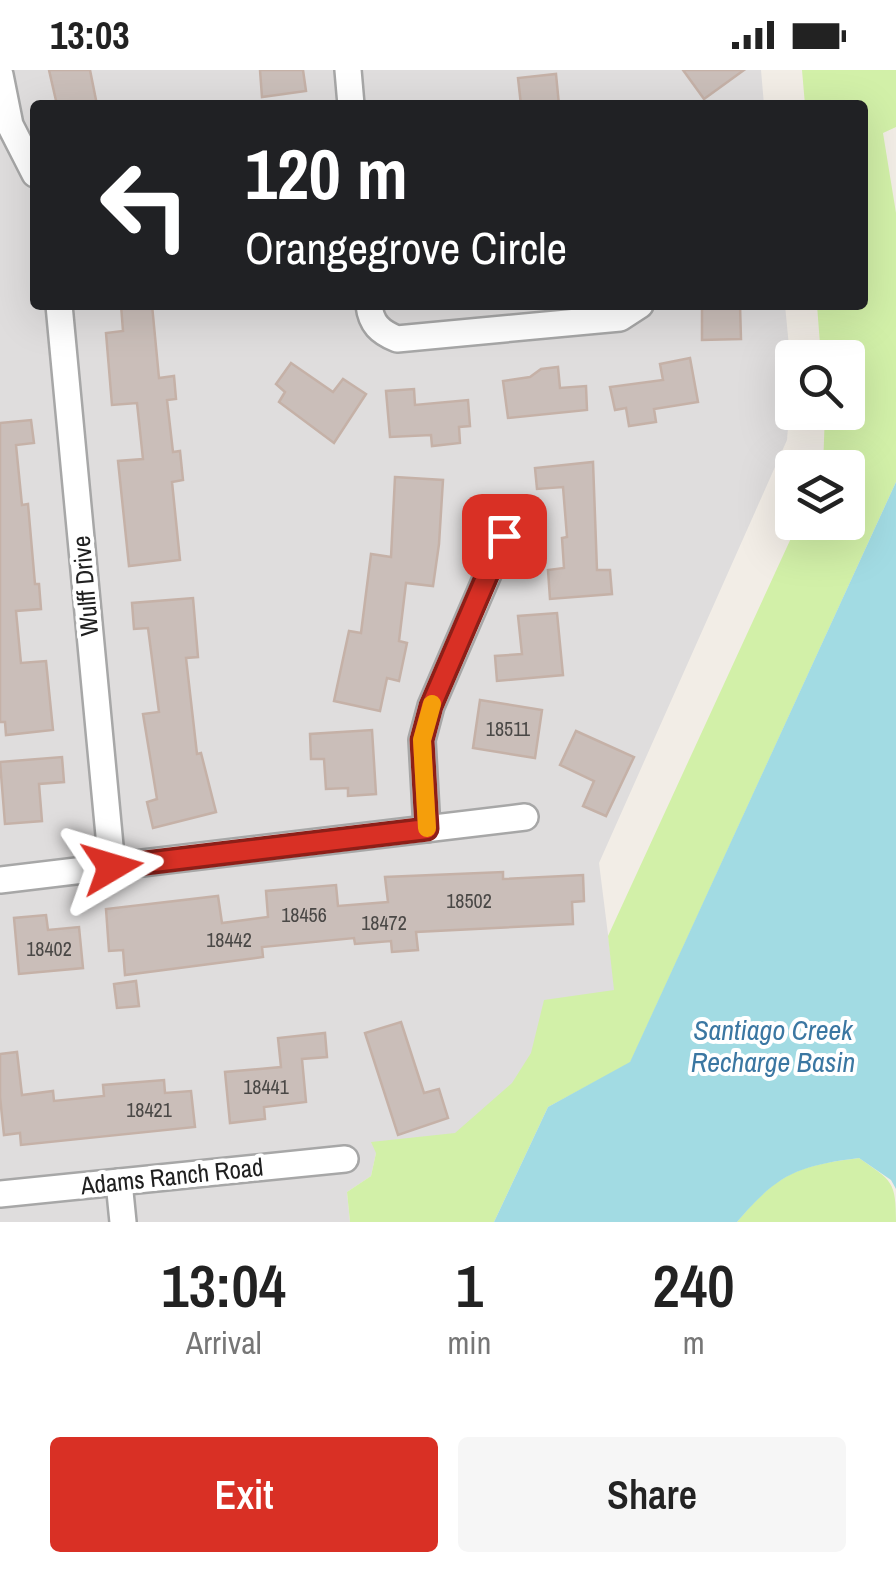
<!DOCTYPE html>
<html lang="en">
<head>
<meta charset="utf-8">
<style>
	:root { --surface:#fff; --page:#f6f6f6; --text:#222; --muted:#767676; --accent:#d93025 }
	body { margin:0; font-family:"Archivo Narrow",sans-serif; background:var(--page); color:var(--text); height:100vh; display:flex; flex-direction:column; font-size:38px; white-space:nowrap }
	* { box-sizing:border-box; margin:0 }
	p { font-size:32px; color:var(--muted) }
	.icon { flex:none; width:55px; height:55px; fill:none; stroke:currentColor; stroke-width:2; stroke-linecap:round; stroke-linejoin:round }
	.map { position:relative; height:1152px; overflow:hidden }
	.drawer { display:flex; flex-direction:column; background:var(--surface); flex:1 }
	.drawer>* { flex:none }
	.top-card { position:absolute; left:30px; top:30px; width:838px; height:210px; border-radius:10px; box-shadow:0 10px 40px #0002; background:#202124; color:#fff; overflow:hidden }
	.controls { position:absolute; left:775px; top:270px; display:grid; gap:20px }
	.controls a { display:grid; place-items:center; width:90px; height:90px; border-radius:10px; background:var(--surface); box-shadow:0 10px 40px #0002; font-size:50px }
	.pin { position:absolute; display:grid; place-items:center; width:85px; height:85px; color:#fff; margin:-42px; border-radius:20px; box-shadow:0 5px 15px #0006 }
	.me { position:absolute; width:110px; margin:-55px; rotate:83deg; stroke-linejoin:round; filter:drop-shadow(0 0 8px #0008) }
	.turn { display:flex; align-items:center; gap:35px; height:210px; padding:0 50px; font-size:45px }
	.turn .icon { width:130px; height:130px; stroke-width:2.5 }
	.turn b { display:block; font-size:70px; line-height:85px }
	.eta { display:flex; justify-content:space-evenly; align-items:center; height:170px; text-align:center }
	.eta b { font-size:60px; font-weight:600; line-height:70px }
	.primary-button { display:flex; gap:20px; margin-top:auto; padding:20px 50px }
	.primary-button a { flex:1; height:115px; border-radius:10px; background:var(--accent); color:#fff; font-size:40px; font-weight:600; line-height:115px; text-align:center }
	.primary-button a+a { background:var(--page); color:var(--text) }
	.status { display:flex; justify-content:space-between; align-items:center; height:70px; padding:0 50px; background:var(--surface); direction:ltr }
	.status svg { height:28px; fill:currentColor }
	.map>svg:first-child { display:block }
	.residential { fill:#dfdddd }
	.grass { fill:#d2f0a8 }
	.water { fill:#a2dbe3 }
	.building { fill:#cabeb9; stroke:#c5b1a7; stroke-width:2.5 }
	.lines { fill:none; stroke-linecap:round; stroke-linejoin:round }
	.minor-casing { stroke:#a7a7a7; stroke-width:30 }
	.minor { stroke:#fff; stroke-width:25 }
	.route-casing { stroke:#8d1f18; stroke-width:25 }
	.route { stroke:#d93025; stroke-width:18 }
	.slow { stroke:#f59e0b; stroke-width:18 }
	.labels { text-anchor:middle; stroke-width:8; stroke-linejoin:round; paint-order:stroke }
	.number-label { font-size:20px; fill:#4a4846 }
	.street-label { font-size:25px; fill:#202020; stroke:#fff }
	.water-label { font-size:28px; font-style:italic; fill:#3b77a2; stroke:#fff }
</style>
</head>
<body>
<div class="status"><b>13:03</b><svg viewBox="0 0 49 12"><path d="M0 12V9h3v3zM5 12V6h3v6zM10 12V3h3v9zM15 12V0h3v12zM26 1h20v11H26zM47 4h2v5h-2z"/></svg></div>
<div class="map">
<svg width="896" height="1152" viewBox="0 0 896 1152">
	<rect width="100%" height="100%" fill="#f2ede6"/>
	<path class="residential" d="M 0,0 L 761,0 L 764,35 L 35,35 L 35,235 L 785,235 L 792,308 L 787,370 L 599,793 L 615,920 L 514,1057 L 376,1083 L 371,1106 L 347,1122 L 350,1152 L 0,1152 Z"/>
	<g class="grass">
		<path d="M 802,0 L 896,0 L 896,57 L 883,63 L 896,143 L 896,412 L 630,993 L 548,1037 L 494,1152 L 350,1152 L 347,1122 L 371,1106 L 376,1083 L 371,1072 L 455,1063 L 512,1013 L 531,983 L 544,930 L 614,920 L 608,866 L 798,453 L 848,452 L 848,398 L 823,397 L 825,343 L 848,342 L 848,288 L 821,287 L 817,235 L 862,235 L 862,35 L 805,35 Z"/>
		<path d="M 859,1088 C 892,1111 896,1111 896,1152 L 737,1152 C 778,1103 797,1096 859,1088 Z"/>
	</g>
	<path class="water" d="M 896,412 L 896,1119 L 891,1110 L 859,1088 C 797,1096 778,1104 737,1152 L 494,1152 L 548,1037 L 630,992 Z"/>
	<g class="building">
		<path d="M 49,0 L 90,0 L 97,35 L 57,35 Z"/>
		<path d="M 260,0 L 303,0 L 306,21 L 262,27 Z"/>
		<path d="M 683,0 L 744,0 L 704,29 Z"/>
		<path d="M 556,4 L 559,35 L 521,35 L 518,8 Z"/>
		<path d="M 121,235 L 152,235 L 159,308 L 174,306 L 176,329 L 167,330 L 173,382 L 180,381 L 183,410 L 172,412 L 180,490 L 129,496 L 118,391 L 143,389 L 137,333 L 112,335 L 106,263 L 123,261 Z"/>
		<path d="M 702,235 L 740,235 L 741,269 L 702,270 Z"/>
		<path d="M 690,288 L 698,332 L 654,339 L 656,352 L 629,356 L 626,338 L 615,340 L 610,317 L 663,310 L 660,294 Z"/>
		<path d="M 291,293 L 333,322 L 343,309 L 366,324 L 334,373 L 279,332 L 285,322 L 276,314 Z"/>
		<path d="M 558,297 L 560,318 L 586,316 L 587,340 L 508,348 L 503,311 L 530,307 L 541,299 Z"/>
		<path d="M 414,319 L 415,335 L 468,330 L 470,356 L 459,357 L 460,373 L 432,376 L 431,365 L 390,367 L 386,321 Z"/>
		<path d="M 31,350 L 34,373 L 16,375 L 22,435 L 28,434 L 35,514 L 39,514 L 41,539 L 16,541 L 21,593 L 46,591 L 53,660 L 6,665 L 5,652 L 0,652 L 0,353 Z"/>
		<path d="M 593,392 L 597,500 L 610,500 L 612,524 L 550,529 L 548,500 L 564,498 L 562,468 L 567,467 L 563,417 L 537,419 L 535,398 Z"/>
		<path d="M 395,407 L 443,410 L 439,474 L 433,516 L 406,513 L 399,571 L 407,573 L 399,611 L 387,608 L 380,641 L 334,631 L 349,561 L 361,563 L 371,484 L 391,487 Z"/>
		<path d="M 193,528 L 198,587 L 186,588 L 197,684 L 201,683 L 216,742 L 153,758 L 147,732 L 157,729 L 143,644 L 159,642 L 148,558 L 134,559 L 132,533 Z"/>
		<path d="M 557,543 L 563,605 L 497,611 L 495,586 L 522,584 L 518,546 Z"/>
		<path d="M 480,630 L 542,640 L 535,688 L 473,678 Z"/>
		<path d="M 372,660 L 376,724 L 348,726 L 348,718 L 326,719 L 324,689 L 311,689 L 310,664 Z"/>
		<path d="M 576,661 L 634,687 L 606,746 L 583,736 L 594,711 L 560,695 Z"/>
		<path d="M 62,687 L 64,712 L 39,714 L 42,751 L 5,754 L 0,692 Z"/>
		<path d="M 503,802 L 503,809 L 583,805 L 584,831 L 572,832 L 573,854 L 416,862 L 418,880 L 392,882 L 391,871 L 355,874 L 354,868 L 262,877 L 263,887 L 125,905 L 123,880 L 109,881 L 106,839 L 218,826 L 222,853 L 268,847 L 266,821 L 336,815 L 338,836 L 388,832 L 385,807 Z"/>
		<path d="M 46,845 L 48,860 L 79,857 L 83,898 L 19,904 L 14,848 Z"/>
		<path d="M 136,911 L 139,936 L 117,938 L 114,914 Z"/>
		<path d="M 401,952 L 424,1023 L 439,1019 L 448,1048 L 398,1065 L 365,963 Z"/>
		<path d="M 325,963 L 327,987 L 302,989 L 306,1032 L 264,1037 L 265,1049 L 230,1053 L 225,1002 L 281,997 L 278,968 Z"/>
		<path d="M 17,982 L 22,1025 L 53,1021 L 54,1031 L 104,1026 L 103,1015 L 164,1010 L 165,1023 L 191,1021 L 195,1057 L 21,1075 L 20,1063 L 4,1065 L 0,1027 L 0,984 Z"/>
	</g>
	<g class="lines">
		<g class="minor-casing">
			<g id="minor">
				<path d="M 348,0 L 351,35"/>
				<path d="M 0,5 L 10,55 L 35,104"/>
				<path d="M 59,235 L 112,797"/>
				<path d="M 369,235 C 371,254 380,262 397,269 L 620,248 L 640,235"/>
				<path d="M 427,759 L 422,670 L 431,636 L 504,467"/>
				<path d="M 0,810 L 525,747"/>
				<path d="M 119,1112 L 123,1152"/>
				<path d="M 0,1124 L 345,1089"/>
			</g>
		</g>
		<use href="#minor" class="minor"/>
	</g>
	<g class="lines">
		<g class="route-casing">
			<path id="route" d="M 112,797 L 427,759 L 422,670 L 431,636 L 504,466"/>
		</g>
		<use href="#route" class="route"/>
		<path class="slow" d="M 427,758 L 422,670 L 432,634"/>
	</g>
	<g class="labels">
		<g class="number-label">
			<text x="508" y="666">18511</text>
			<text x="469" y="838">18502</text>
			<text x="304" y="852">18456</text>
			<text x="384" y="860">18472</text>
			<text x="229" y="877">18442</text>
			<text x="49" y="886">18402</text>
			<text x="266" y="1024">18441</text>
			<text x="149" y="1047">18421</text>
		</g>
		<g class="street-label">
			<text transform="translate(85 516) rotate(-95)" y="9">Wulff Drive</text>
			<text transform="translate(172 1106) rotate(-6)" y="9">Adams Ranch Road</text>
		</g>
		<g class="water-label">
			<text x="773" y="970">Santiago Creek<tspan x="773" dy="32">Recharge Basin</tspan></text>
		</g>
	</g>
</svg>
<div class="controls">
<a><svg class="icon" aria-label="search" viewBox="0 0 24 24"><circle cx="10" cy="10" r="6"/><path d="M15 15l6 6"/></svg></a>
<a><svg class="icon" aria-label="layers" viewBox="0 0 24 24"><path d="M12 4l9 5-9 5-9-5zM3 14l9 5 9-5"/></svg></a>
</div>
<div class="pin" style="left:504px;top:466px;background:#d93025"><svg class="icon" aria-label="arrive" viewBox="0 0 24 24"><path d="M6 21V4h12l-3 4 3 4H6"/></svg></div>
<svg class="me" style="left:112px;top:797px" viewBox="-20 -20 40 40"><path d="M0-17L14 15 0 8-14 15z" fill="#d93025" stroke="#fff" stroke-width="4"/></svg>
<div class="top-card">
<div class="turn"><svg class="icon" aria-label="left" viewBox="0 0 24 24"><path d="M17 20v-9H6M10 6l-5 5 5 5"/></svg><div><b>120 m</b>Orangegrove Circle</div></div>
</div>
</div>
<section class="drawer">
<div class="eta">
<div><b>13:04</b><p>Arrival</p></div>
<div><b>1</b><p>min</p></div>
<div><b>240</b><p>m</p></div>
</div>
<div class="primary-button"><a>Exit</a><a>Share</a></div>
</section>
</body>
</html>
